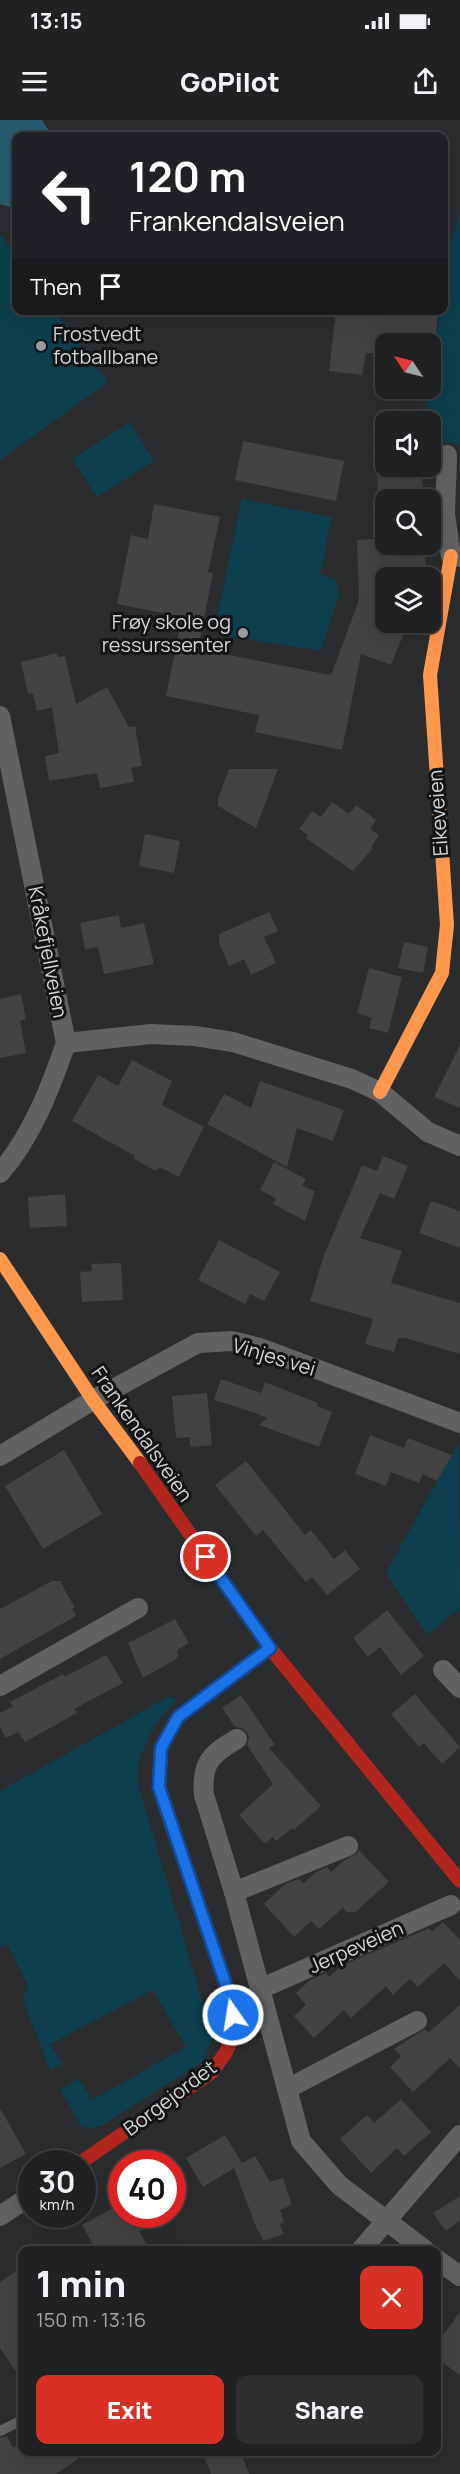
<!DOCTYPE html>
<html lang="en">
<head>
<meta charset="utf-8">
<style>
	:root { --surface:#202122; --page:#2d2e2f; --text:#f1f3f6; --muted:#a2a3a5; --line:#3d3e40; --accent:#d93025 }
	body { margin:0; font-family:Manrope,sans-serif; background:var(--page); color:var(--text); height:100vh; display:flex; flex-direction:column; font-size:22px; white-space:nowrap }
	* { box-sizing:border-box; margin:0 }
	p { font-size:20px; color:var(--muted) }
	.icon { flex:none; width:33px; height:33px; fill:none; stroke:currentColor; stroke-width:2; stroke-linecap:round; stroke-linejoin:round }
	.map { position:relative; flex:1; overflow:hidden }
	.side { position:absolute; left:18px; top:2126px; width:423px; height:210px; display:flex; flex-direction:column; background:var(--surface); border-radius:12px; box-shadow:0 6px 24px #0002,0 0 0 2px var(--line) }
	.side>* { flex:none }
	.hud { position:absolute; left:12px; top:12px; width:436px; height:183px; border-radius:12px; box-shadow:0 6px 24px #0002,0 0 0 2px var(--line); background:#202124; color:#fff; overflow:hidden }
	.needle { width:39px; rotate:305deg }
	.tools { position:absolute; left:375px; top:213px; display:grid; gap:12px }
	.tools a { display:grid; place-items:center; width:66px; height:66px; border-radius:12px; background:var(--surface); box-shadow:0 6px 24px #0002,0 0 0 2px var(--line); font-size:30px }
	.speed { position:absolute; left:18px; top:2030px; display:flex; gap:12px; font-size:30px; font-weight:700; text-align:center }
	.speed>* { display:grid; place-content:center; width:78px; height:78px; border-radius:50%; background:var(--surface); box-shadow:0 6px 24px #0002,0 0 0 2px var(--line); line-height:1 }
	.speed small { font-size:15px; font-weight:400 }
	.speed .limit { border:9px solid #d22; background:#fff; color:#111 }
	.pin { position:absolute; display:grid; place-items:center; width:51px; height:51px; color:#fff; margin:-26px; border:3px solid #fff; border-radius:50%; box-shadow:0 2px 6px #0007 }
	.me { position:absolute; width:66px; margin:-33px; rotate:347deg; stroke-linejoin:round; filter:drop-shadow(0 0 4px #0008) }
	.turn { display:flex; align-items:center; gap:21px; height:126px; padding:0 18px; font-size:27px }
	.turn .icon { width:78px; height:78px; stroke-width:2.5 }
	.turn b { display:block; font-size:42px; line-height:51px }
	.then { display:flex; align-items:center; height:57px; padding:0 18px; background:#0003; gap:12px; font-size:22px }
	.round { display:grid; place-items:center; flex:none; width:63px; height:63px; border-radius:12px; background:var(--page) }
	.head { display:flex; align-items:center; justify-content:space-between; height:102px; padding:0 18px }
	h1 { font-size:36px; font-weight:800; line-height:45px }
	.cta { display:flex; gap:12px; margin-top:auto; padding:12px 18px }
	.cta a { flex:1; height:69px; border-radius:12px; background:var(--accent); color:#fff; font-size:24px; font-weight:800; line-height:69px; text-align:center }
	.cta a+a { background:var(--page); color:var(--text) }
	.status { display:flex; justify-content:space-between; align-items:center; height:42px; padding:0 30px; background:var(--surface); direction:ltr }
	.status svg { height:16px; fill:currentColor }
	header { display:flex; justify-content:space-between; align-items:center; height:78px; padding:0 18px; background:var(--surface); font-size:27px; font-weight:800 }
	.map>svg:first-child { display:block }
	.green { fill:#0d3f4e }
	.forest { fill:#275c6e }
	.building { fill:#424342 }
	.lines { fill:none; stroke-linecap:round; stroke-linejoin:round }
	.lane { stroke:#616263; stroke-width:10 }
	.street { stroke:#616263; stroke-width:20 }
	.slow { stroke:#ff974d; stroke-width:14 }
	.jam { stroke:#b3261e; stroke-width:14 }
	.route-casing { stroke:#114b97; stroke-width:15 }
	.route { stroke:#1a73e8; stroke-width:10 }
	.poi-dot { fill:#989a9c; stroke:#131415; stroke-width:2 }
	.labels { text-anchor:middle; stroke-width:6; stroke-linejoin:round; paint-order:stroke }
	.poi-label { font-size:20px; fill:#d4d6d7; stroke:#131415; text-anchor:start }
	.street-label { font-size:20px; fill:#d4d6d7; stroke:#131415 }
</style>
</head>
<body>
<div class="status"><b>13:15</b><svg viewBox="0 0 49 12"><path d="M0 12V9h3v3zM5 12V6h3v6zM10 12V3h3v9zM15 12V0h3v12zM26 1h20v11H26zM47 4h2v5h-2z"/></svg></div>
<header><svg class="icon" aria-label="menu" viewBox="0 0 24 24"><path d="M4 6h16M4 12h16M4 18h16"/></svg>GoPilot<svg class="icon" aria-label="share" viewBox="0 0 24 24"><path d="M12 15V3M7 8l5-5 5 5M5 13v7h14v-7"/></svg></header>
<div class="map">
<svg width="460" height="2354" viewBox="0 0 460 2354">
	<rect width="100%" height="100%" fill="#2a2c2d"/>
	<g class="green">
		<path d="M 460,93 L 460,325 C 446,323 431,319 430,302 L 427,302 L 428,269 L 430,268 L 431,254 L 440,191 L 444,190 C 444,157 448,125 460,93 Z"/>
		<path d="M 0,113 L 16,136 L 16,190 L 56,191 L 108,262 L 0,340 Z"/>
		<path d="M 130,302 L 154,341 L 97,377 L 73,339 Z"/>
		<path d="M 242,379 L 332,397 L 320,453 L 336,460 L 339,474 L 321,531 L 222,515 L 215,507 Z"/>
		<path d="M 459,1322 L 460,1488 L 427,1515 L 386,1453 Z"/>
		<path d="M 170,1576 L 177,1580 C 155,1601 137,1631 137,1661 L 213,1917 L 204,1941 L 101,2006 L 88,2009 L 81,2006 L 60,1969 L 79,1959 L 92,1980 L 186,1927 L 153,1870 L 50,1924 L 62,1944 L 50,1950 L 23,1880 L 28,1865 L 7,1824 L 0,1827 L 0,1671 Z"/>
	</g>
	<path class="forest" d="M 0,0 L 42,0 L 52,16 L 16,16 L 16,89 L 0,84 Z"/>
	<g class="building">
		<path d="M 336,190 L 438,190 L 435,224 L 386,224 L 386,234 L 366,233 L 362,255 L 329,251 Z"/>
		<path d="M 243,321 L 344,341 L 336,381 L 235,360 Z"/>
		<path d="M 377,346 L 422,346 L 423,380 L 378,380 Z"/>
		<path d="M 154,384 L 220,397 L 208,452 L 213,453 L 198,529 L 331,555 L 359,480 L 357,420 L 386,418 L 386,424 L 425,424 L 426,458 L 386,458 L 386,502 L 406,508 L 391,545 L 361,534 L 342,630 L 255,612 L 259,595 L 166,576 L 182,497 L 117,484 L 131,415 L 148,419 Z"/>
		<path d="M 57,533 L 58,537 L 65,536 L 76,584 L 107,567 L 129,607 L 135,606 L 142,646 L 131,648 L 134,662 L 100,668 L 97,653 L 49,661 L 45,636 L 59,633 L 52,587 L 37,591 L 33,573 L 28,574 L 21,542 Z"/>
		<path d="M 229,649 L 278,649 L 256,708 L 218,686 L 218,679 Z"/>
		<path d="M 332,682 L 349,694 L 356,685 L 376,700 L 370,709 L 379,715 L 372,726 L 372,729 L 353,751 L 306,718 L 308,715 L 299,709 L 312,691 L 321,697 Z"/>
		<path d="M 145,714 L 180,721 L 174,753 L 139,746 Z"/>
		<path d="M 269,792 L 278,811 L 264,817 L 276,843 L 251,855 L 244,839 L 229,846 L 219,822 L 219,814 Z"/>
		<path d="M 119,795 L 121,808 L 144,803 L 154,844 L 104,854 L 98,827 L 85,829 L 80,803 Z"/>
		<path d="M 404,822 L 428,827 L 423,853 L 398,848 Z"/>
		<path d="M 369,848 L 402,857 L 388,913 L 369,908 L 372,898 L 357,893 Z"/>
		<path d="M 21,874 L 26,899 L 20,901 L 26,933 L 0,938 L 0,879 Z"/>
		<path d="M 460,925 L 460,988 L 434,977 Z"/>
		<path d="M 132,940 L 172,961 L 162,985 L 204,1007 L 179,1057 L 159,1047 L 156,1051 L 134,1039 L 135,1036 L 72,1001 L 98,955 L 118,966 Z"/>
		<path d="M 260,961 L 344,990 L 333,1021 L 297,1008 L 287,1047 L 207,1004 L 224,974 L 251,988 Z"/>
		<path d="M 383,1036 L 408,1046 L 394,1079 L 380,1073 L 360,1118 L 402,1131 L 391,1163 L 460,1183 L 460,1234 L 405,1218 L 398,1218 L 394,1232 L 365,1224 L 373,1199 L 310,1181 L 323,1138 L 362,1045 L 377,1051 Z"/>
		<path d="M 274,1042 L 306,1059 L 302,1066 L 315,1071 L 305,1101 L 273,1084 L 276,1078 L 260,1070 Z"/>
		<path d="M 65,1074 L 67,1106 L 30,1108 L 28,1077 Z"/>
		<path d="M 431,1081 L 460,1091 L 460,1128 L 419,1113 Z"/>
		<path d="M 219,1120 L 280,1152 L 264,1181 L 250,1174 L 245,1184 L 198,1160 Z"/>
		<path d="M 121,1143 L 123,1180 L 82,1182 L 80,1152 L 92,1151 L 91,1144 Z"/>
		<path d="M 221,1259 L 261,1273 L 265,1262 L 318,1283 L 317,1286 L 332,1292 L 319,1327 L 259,1305 L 267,1298 L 253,1292 L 214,1280 Z"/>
		<path d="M 207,1273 L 212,1325 L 190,1327 L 190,1317 L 176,1318 L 172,1276 Z"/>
		<path d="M 370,1315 L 404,1328 L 408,1318 L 452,1335 L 437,1361 L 423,1354 L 419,1363 L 391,1352 L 386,1366 L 355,1354 Z"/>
		<path d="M 64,1330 L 102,1394 L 43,1429 L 5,1366 Z"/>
		<path d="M 246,1341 L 305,1415 L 311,1410 L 334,1439 L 345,1430 L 360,1449 L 327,1475 L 312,1457 L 306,1462 L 263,1410 L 256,1416 L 215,1365 Z"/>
		<path d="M 52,1461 L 60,1461 L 75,1488 L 72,1489 L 76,1496 L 0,1539 L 0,1489 Z"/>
		<path d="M 387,1490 L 424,1536 L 401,1555 L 380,1527 L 368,1537 L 353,1518 Z"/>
		<path d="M 175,1499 L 189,1523 L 177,1530 L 178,1538 L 143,1558 L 128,1523 Z"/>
		<path d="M 106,1535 L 123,1563 L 74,1589 L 77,1593 L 25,1622 L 18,1612 L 6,1618 L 0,1607 L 0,1593 L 13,1586 L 10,1582 L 63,1554 L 64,1557 Z"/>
		<path d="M 415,1574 L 460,1627 L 442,1644 L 424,1623 L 419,1627 L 391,1594 Z"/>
		<path d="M 241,1575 L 275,1625 L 269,1628 L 321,1686 L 294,1710 L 292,1708 L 276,1721 L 273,1717 L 265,1724 L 239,1695 L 273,1664 L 247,1625 L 249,1618 L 247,1612 L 242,1608 L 235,1607 L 222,1588 Z"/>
		<path d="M 359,1730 L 389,1762 L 355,1792 L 347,1792 L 343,1788 L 319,1809 L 311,1801 L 294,1817 L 264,1784 L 285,1764 L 299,1759 L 303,1764 L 316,1752 L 327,1747 L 331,1752 L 345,1740 L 357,1734 Z"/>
		<path d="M 443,1802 L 460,1820 L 460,1861 L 444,1843 L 418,1867 L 410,1859 L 393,1875 L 386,1866 L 351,1898 L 344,1890 L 314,1918 L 294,1896 L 306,1885 L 296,1873 L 310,1860 L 326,1853 L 329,1857 L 341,1846 L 429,1808 L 432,1812 Z"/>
		<path d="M 460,1885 L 460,1949 L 450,1938 L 413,1972 L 390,1947 L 401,1936 L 394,1929 L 425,1909 L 428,1913 Z"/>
		<path d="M 401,1979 L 431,2012 L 404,2036 L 397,2028 L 371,2053 L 340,2019 L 367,1995 L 374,2003 Z"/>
		<path d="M 0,1988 L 26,2034 L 0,2048 Z"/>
		<path d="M 225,2015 L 242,2043 L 255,2036 L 270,2062 L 283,2058 L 292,2085 L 280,2090 L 284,2103 L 280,2104 L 284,2114 L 263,2121 L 259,2111 L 258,2112 L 234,2048 L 203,2067 L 186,2038 Z"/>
		<path d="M 460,2076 L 460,2100 L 446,2111 L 433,2093 Z"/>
		<path d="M 122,2083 L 122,2094 L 169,2094 L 139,2111 L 150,2130 L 96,2130 L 82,2105 Z"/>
		<path d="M 22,2147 L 22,2261 L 0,2228 L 0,2162 Z"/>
		<path d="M 460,2192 L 460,2255 L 436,2238 L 436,2225 Z"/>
		<path d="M 7,2316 L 13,2328 L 22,2322 L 22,2331 L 90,2331 L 56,2354 L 0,2354 L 0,2318 Z"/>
		<path d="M 202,2331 L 240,2331 L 249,2354 L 211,2354 Z"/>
	</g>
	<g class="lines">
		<path class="lane" d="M 0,2311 L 22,2300"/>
		<g class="street">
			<path d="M 447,335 L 445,394 L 451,436 L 460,437"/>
			<path d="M 0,596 L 66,923 C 50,969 32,1016 0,1053"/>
			<path d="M 66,923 L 151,914 L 195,916 L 233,922 L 352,959 L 380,972 L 428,1012 L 460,1026"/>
			<path d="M 0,1336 L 93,1280 L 198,1223 L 232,1221 L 263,1229 L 460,1303"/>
			<path d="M 443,1550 L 460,1568"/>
			<path d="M 0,1566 L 138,1488"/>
			<path d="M 237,1619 C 211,1634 201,1643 204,1675 L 234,1772 L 301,2021 L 339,2065 L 425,2130"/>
			<path d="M 234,1772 L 348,1726"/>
			<path d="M 260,1869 L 451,1785"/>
			<path d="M 287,1969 L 417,1901"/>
			<path d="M 0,2096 L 32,2075"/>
			<path d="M 361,2130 L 460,2015"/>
			<path d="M 436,2139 L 460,2156"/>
		</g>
		<g class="slow">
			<path d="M 380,972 L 442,853 L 447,805 L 430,555 L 451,436"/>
			<path d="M 0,1139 L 93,1280 L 140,1343"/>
			<path d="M 175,1715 L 159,1667 L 161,1628 L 178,1597 L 270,1528"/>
		</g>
		<g class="jam">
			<path d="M 140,1343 L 270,1528 L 460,1761"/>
			<path d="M 80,2043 L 212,1952 L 226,1932 L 233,1917 L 230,1877 L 175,1715"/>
		</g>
	</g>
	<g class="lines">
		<g class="route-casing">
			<path id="route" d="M 206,1437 L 270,1528 L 178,1597 L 161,1628 L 159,1667 L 230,1877 L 233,1895"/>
		</g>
		<use href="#route" class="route"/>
	</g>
	<g class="poi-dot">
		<circle cx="41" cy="226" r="6"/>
		<circle cx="243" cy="513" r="6"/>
	</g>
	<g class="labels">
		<g class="poi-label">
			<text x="53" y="221">Frostvedt<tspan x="53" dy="23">fotballbane</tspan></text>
			<text x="231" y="509" text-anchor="end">Frøy skole og<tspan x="231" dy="23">ressurssenter</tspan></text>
		</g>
		<g class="street-label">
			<text transform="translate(438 693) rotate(-94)" y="7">Eikeveien</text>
			<text transform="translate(48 832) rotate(79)" y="7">Kråkefjellveien</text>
			<text transform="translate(274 1237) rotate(17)" y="7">Vinjes vei</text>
			<text transform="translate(142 1314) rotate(55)" y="7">Frankendalsveien</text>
			<text transform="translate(356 1827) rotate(-24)" y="7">Jerpeveien</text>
			<text transform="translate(170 1978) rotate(-37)" y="7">Borgejordet</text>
		</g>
	</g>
</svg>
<div class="tools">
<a><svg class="needle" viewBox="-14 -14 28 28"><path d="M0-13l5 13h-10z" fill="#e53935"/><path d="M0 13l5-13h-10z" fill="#a2a3a5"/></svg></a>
<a><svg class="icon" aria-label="sound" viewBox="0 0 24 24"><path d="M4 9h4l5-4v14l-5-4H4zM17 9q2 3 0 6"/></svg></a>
<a><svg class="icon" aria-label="search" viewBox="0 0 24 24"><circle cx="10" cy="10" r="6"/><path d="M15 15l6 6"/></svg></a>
<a><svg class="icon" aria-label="layers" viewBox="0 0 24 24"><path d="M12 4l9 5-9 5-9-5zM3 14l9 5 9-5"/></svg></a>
</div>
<div class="speed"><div>30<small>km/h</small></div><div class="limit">40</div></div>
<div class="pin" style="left:206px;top:1437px;background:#d93025"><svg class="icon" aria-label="arrive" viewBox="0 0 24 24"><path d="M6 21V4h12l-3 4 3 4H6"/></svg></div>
<svg class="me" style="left:233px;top:1895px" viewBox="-20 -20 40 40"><circle r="17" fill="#1a73e8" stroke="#fff" stroke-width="3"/><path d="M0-11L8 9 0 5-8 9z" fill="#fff"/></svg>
<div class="hud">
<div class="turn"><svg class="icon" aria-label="left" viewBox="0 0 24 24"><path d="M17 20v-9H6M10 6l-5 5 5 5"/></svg><div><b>120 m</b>Frankendalsveien</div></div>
<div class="then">Then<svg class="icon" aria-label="arrive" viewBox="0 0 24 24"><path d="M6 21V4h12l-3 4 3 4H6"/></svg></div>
</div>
<section class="side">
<div class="head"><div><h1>1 min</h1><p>150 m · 13:16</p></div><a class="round" style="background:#d93025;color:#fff"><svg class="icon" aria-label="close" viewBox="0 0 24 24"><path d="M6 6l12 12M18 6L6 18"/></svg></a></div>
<div class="cta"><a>Exit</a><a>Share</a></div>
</section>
</div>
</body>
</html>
